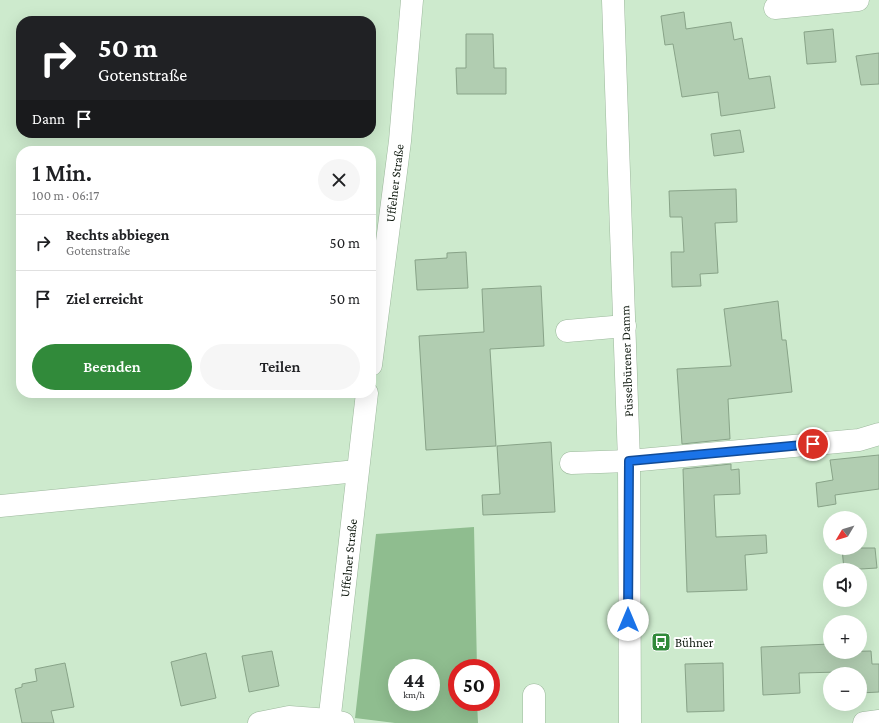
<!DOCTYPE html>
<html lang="de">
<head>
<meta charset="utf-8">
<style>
	:root { --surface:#fff; --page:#f6f6f6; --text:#202124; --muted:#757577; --line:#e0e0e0; --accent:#318a3a }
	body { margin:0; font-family:"Crimson Pro",serif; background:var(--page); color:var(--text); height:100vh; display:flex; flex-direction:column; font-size:15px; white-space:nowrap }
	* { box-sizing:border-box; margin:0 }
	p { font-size:13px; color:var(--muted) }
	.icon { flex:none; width:22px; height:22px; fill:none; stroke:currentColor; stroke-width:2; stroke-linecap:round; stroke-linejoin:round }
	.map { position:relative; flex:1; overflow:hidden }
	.sheet { position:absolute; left:16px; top:146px; width:360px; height:252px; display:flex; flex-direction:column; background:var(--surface); border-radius:16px; box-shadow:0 4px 16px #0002 }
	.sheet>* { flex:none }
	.hud { position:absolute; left:16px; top:16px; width:360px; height:122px; border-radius:16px; box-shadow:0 4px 16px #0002; background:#202124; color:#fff; overflow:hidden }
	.needle { width:26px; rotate:232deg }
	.controls { position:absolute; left:823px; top:511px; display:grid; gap:8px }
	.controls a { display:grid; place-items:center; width:44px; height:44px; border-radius:50%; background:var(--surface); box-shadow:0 4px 16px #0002; font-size:20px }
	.speed { position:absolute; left:388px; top:659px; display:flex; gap:8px; font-size:20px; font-weight:700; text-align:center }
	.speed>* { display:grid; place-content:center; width:52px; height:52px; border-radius:50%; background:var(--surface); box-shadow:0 4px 16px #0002; line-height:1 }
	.speed small { font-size:10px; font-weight:400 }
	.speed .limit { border:6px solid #d22; background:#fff; color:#111 }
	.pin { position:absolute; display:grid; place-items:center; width:34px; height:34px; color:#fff; margin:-17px; border:2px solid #fff; border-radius:50%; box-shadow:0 1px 4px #0007 }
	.me { position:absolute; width:44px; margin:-22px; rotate:0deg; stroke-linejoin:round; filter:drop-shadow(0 0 3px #0008) }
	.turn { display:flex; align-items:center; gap:14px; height:84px; padding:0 16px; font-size:18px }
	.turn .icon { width:52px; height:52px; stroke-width:2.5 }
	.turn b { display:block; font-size:28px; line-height:34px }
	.then { display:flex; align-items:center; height:38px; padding:0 16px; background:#0003; gap:8px; font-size:15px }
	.round { display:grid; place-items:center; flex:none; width:42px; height:42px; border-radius:21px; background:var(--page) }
	.headline { display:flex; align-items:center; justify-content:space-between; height:68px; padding:0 16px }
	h1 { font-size:24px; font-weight:600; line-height:30px }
	.action { display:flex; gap:8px; margin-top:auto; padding:8px 16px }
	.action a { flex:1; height:46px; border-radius:24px; background:var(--accent); color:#fff; font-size:16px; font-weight:600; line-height:46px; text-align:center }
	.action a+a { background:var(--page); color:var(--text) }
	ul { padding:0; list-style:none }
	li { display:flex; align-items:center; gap:12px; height:56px; padding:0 16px; border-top:1px solid var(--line) }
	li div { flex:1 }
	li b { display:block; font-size:15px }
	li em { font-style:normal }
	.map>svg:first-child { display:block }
	.green { fill:#8fbd8f; fill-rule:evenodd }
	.building { fill:#b1cdb1; stroke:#88a388 }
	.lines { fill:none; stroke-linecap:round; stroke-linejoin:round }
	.minor-casing { stroke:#9cb89c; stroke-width:23 }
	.major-casing { stroke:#9cb89c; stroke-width:23 }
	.minor { stroke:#fff; stroke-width:22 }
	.major { stroke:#fff; stroke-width:22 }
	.route-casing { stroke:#114b97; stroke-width:10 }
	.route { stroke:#1a73e8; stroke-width:7 }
	.labels { text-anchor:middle; stroke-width:4; stroke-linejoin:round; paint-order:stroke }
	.street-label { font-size:13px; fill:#111b11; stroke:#fff }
	.poi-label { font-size:13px; fill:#111b11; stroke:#fff; text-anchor:start }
</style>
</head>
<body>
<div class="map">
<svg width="879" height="723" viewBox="0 0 879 723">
	<rect width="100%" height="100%" fill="#cdeacd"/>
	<path class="green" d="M 474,527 L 477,668 L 457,668 L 457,702 L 477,702 L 478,723 L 395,723 L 355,718 L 376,534 ZM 397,668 L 431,668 L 431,702 L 397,702 Z"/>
	<g class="building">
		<path d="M 684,12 L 686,29 L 731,22 L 734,40 L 742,38 L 749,79 L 770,76 L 775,108 L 721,116 L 718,92 L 682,97 L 673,44 L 665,45 L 661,16 Z"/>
		<path d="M 833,29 L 836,62 L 807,64 L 804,32 Z"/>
		<path d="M 466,34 L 493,34 L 494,68 L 506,68 L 506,94 L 457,94 L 456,68 L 466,68 Z"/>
		<path d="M 879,53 L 879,84 L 861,85 L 856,56 Z"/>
		<path d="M 740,130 L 744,152 L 714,156 L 711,134 Z"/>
		<path d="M 736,189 L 737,222 L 715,223 L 718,273 L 700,274 L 701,286 L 672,287 L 671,252 L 684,252 L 682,217 L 670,217 L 669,191 Z"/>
		<path d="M 466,252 L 468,288 L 417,290 L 415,260 L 447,258 L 447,253 Z"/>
		<path d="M 541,286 L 544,346 L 490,349 L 496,446 L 426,450 L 419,336 L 484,332 L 482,289 Z"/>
		<path d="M 778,301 L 782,340 L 786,340 L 792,392 L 728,399 L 730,439 L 682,444 L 677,369 L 731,366 L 724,309 Z"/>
		<path d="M 551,442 L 555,512 L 483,515 L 482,495 L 500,494 L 497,446 Z"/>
		<path d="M 879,455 L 879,489 L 835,495 L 836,504 L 818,507 L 816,483 L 833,480 L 830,460 Z"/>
		<path d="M 731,464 L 731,470 L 739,469 L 740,494 L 714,495 L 716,537 L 766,535 L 767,553 L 745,555 L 747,590 L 687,592 L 683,469 Z"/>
		<path d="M 842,548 L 875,548 L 877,568 L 844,570 Z"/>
		<path d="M 830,644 L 830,652 L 871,651 L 872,664 L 879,664 L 879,692 L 860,693 L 860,674 L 841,674 L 840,672 L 799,673 L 800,693 L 763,695 L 761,647 Z"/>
		<path d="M 272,651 L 279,686 L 249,692 L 242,656 Z"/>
		<path d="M 206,653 L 216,698 L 181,706 L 171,662 Z"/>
		<path d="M 65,663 L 74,707 L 51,711 L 54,723 L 22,723 L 15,689 L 22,687 L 22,684 L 37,681 L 35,669 Z"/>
		<path d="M 723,663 L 724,711 L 687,712 L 685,664 Z"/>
	</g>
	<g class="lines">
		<g class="minor-casing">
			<g id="minor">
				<path d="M 775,8 L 858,0"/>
				<path d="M 567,331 L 625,326"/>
				<path d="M 371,365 L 400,141 L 412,0"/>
				<path d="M 571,463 L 629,461 L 859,440 L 879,434"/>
				<path d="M 0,506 L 357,471"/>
				<path d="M 534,695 L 534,723"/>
				<path d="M 259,723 L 289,717 L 329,720 L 343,723"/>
				<path d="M 329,723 L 367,393"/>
				<path d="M 864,723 L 879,721"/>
			</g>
		</g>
		<g class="major-casing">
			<path id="major" d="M 613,0 L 629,461 L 630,723"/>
		</g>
		<use href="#minor" class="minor"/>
		<use href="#major" class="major"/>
	</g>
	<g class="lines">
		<g class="route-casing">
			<path id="route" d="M 628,620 L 629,461 L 813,444"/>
		</g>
		<use href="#route" class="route"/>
	</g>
	<defs>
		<g id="bus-square" transform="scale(1)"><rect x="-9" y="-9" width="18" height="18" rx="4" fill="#318a3a" stroke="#fff"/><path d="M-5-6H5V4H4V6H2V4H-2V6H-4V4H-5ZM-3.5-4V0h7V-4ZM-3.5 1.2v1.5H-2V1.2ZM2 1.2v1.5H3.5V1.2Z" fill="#fff"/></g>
	</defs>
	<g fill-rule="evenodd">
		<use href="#bus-square" x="661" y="642"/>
	</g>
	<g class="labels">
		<g class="street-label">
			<text transform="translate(394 183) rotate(-83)" y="5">Uffelner Straße</text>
			<text transform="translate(626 361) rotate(-92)" y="5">Püsselbürener Damm</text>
			<text transform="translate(348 558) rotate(-84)" y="5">Uffelner Straße</text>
		</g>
		<g class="poi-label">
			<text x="675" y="647">Bühner</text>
		</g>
	</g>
</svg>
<div class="controls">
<a><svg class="needle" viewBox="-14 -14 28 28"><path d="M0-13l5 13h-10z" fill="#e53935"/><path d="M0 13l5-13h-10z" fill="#757577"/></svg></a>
<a><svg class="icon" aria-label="sound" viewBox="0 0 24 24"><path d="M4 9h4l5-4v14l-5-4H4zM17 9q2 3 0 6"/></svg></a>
<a>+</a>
<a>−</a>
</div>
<div class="speed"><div>44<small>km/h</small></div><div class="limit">50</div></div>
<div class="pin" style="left:813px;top:444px;background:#d93025"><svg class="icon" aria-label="arrive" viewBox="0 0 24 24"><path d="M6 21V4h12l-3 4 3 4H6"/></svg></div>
<svg class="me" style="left:628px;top:620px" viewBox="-20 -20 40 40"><circle r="19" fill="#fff"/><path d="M0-13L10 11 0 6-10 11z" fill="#1a73e8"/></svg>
<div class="hud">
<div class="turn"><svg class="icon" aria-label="right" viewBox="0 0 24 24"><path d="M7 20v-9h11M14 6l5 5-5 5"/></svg><div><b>50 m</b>Gotenstraße</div></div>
<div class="then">Dann<svg class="icon" aria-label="arrive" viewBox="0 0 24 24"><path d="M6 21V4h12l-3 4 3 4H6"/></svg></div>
</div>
<section class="sheet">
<div class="headline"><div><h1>1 Min.</h1><p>100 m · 06:17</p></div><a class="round"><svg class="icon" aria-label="close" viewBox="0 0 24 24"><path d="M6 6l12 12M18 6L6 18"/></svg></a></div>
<ul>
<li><svg class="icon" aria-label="right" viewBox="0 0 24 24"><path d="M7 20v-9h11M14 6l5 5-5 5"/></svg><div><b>Rechts abbiegen</b><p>Gotenstraße</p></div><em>50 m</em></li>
<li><svg class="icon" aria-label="arrive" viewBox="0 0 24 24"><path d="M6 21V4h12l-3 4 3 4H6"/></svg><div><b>Ziel erreicht</b></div><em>50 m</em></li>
</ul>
<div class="action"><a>Beenden</a><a>Teilen</a></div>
</section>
</div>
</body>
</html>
